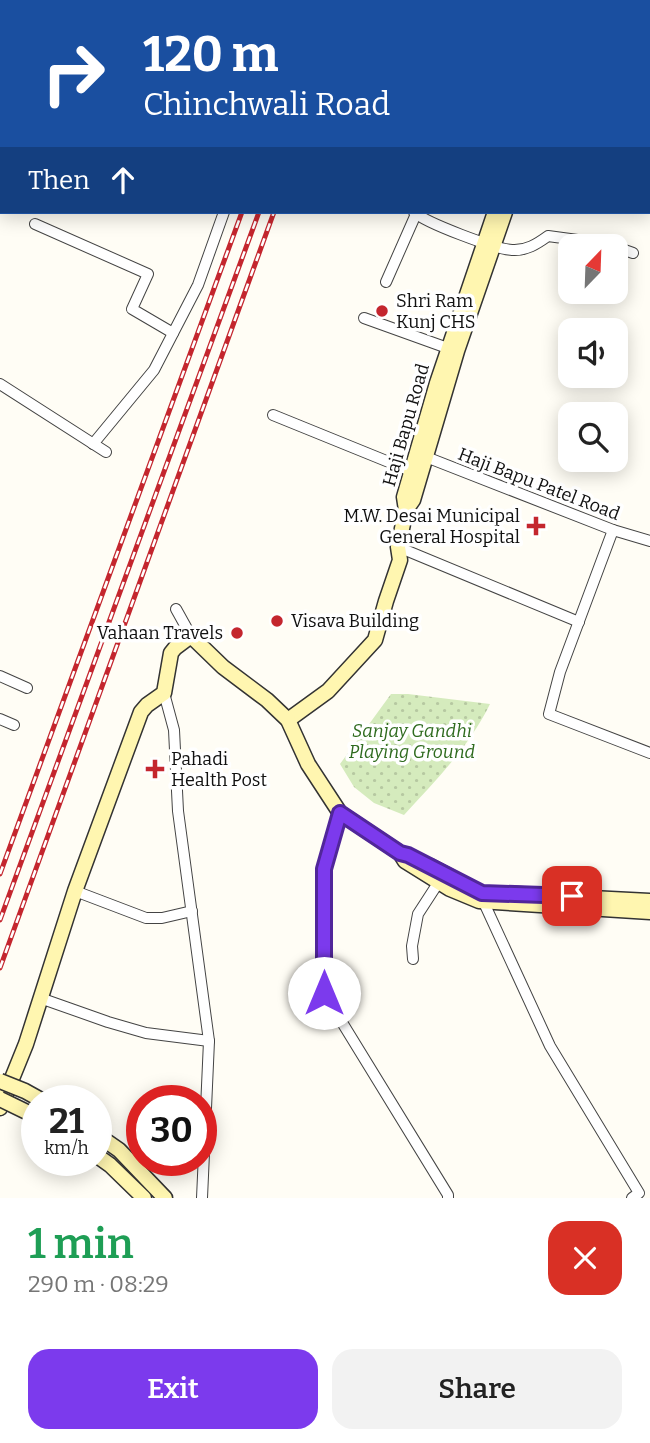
<!DOCTYPE html>
<html lang="en">
<head>
<meta charset="utf-8">
<style>
	:root { --surface:#fff; --page:#f2f2f2; --text:#222; --muted:#767676; --accent:#7c3aed }
	body { margin:0; font-family:Bitter,serif; background:var(--page); color:var(--text); height:100vh; display:flex; flex-direction:column; font-size:26px; white-space:nowrap }
	* { box-sizing:border-box; margin:0 }
	p { font-size:23px; color:var(--muted) }
	.icon { flex:none; width:38px; height:38px; fill:none; stroke:currentColor; stroke-width:2; stroke-linecap:round; stroke-linejoin:round }
	.map { position:relative; height:1198px; overflow:hidden }
	.drawer { display:flex; flex-direction:column; background:var(--surface); flex:1 }
	.drawer>* { flex:none }
	.top-card { position:absolute; left:0px; top:0px; width:651px; height:214px; box-shadow:0 4px 18px #0003; background:#1a4fa0; color:#fff; overflow:hidden }
	.needle { width:46px; rotate:23deg }
	.buttons { position:absolute; left:558px; top:234px; display:grid; gap:14px }
	.buttons a { display:grid; place-items:center; width:70px; height:70px; border-radius:14px; background:var(--surface); box-shadow:0 4px 18px #0003; font-size:35px }
	.speed { position:absolute; left:21px; top:1085px; display:flex; gap:14px; font-size:35px; font-weight:700; text-align:center }
	.speed>* { display:grid; place-content:center; width:91px; height:91px; border-radius:50%; background:var(--surface); box-shadow:0 4px 18px #0003; line-height:1 }
	.speed small { font-size:18px; font-weight:400 }
	.speed .limit { border:10px solid #d22; background:#fff; color:#111 }
	.pin { position:absolute; display:grid; place-items:center; width:60px; height:60px; color:#fff; margin:-30px; border-radius:14px; box-shadow:0 4px 10px #0006 }
	.me { position:absolute; width:77px; margin:-38px; rotate:0deg; stroke-linejoin:round; filter:drop-shadow(0 0 5px #0008) }
	.turn { display:flex; align-items:center; gap:24px; height:147px; padding:0 28px; font-size:32px }
	.turn .icon { width:91px; height:91px; stroke-width:2.5 }
	.turn b { display:block; font-size:49px; line-height:60px }
	.then { display:flex; align-items:center; height:66px; padding:0 28px; background:#0003; gap:14px; font-size:26px }
	.round { display:grid; place-items:center; flex:none; width:74px; height:74px; border-radius:21px; background:var(--page) }
	.head { display:flex; align-items:center; justify-content:space-between; height:119px; padding:0 28px }
	h1 { font-size:42px; font-weight:600; line-height:52px; color:#1e9e55 }
	.button { display:flex; gap:14px; margin-top:auto; padding:14px 28px }
	.button a { flex:1; height:80px; border-radius:21px; background:var(--accent); color:#fff; font-size:28px; font-weight:600; line-height:80px; text-align:center }
	.button a+a { background:var(--page); color:var(--text) }
	.map>svg:first-child { display:block }
	.park { fill:url(#park-dots) }
	.lines { fill:none; stroke-linecap:round; stroke-linejoin:round }
	.street-casing { stroke:#444; stroke-width:12 }
	.secondary-casing { stroke:#333; stroke-width:17 }
	.primary-casing { stroke:#222; stroke-width:17 }
	.street { stroke:#fff; stroke-width:10 }
	.secondary { stroke:#fff6b0; stroke-width:14 }
	.primary { stroke:#f9d66b; stroke-width:14 }
	.rail-casing { stroke:#c4262e; stroke-width:5 }
	.rail { stroke:#fff; stroke-width:2.5; stroke-dasharray:8; stroke-linecap:butt }
	.secondary-bridge-casing { stroke:#333; stroke-width:17; stroke-linecap:butt }
	.secondary-bridge { stroke:#fff6b0; stroke-width:14 }
	.route-casing { stroke:#51269a; stroke-width:18 }
	.route { stroke:#7c3aed; stroke-width:12 }
	.poi-dot { fill:#c4262e; stroke:#fff; stroke-width:2.5 }
	.labels { text-anchor:middle; stroke-width:7; stroke-linejoin:round; paint-order:stroke }
	.poi-label { font-size:18px; fill:#111; stroke:#fff; text-anchor:start }
	.street-label { font-size:18px; fill:#111; stroke:#fff }
	.park-label { font-size:18px; font-style:italic; fill:#2f6b1f; stroke:#fff }
</style>
</head>
<body>
<div class="map">
<svg width="650" height="1198" viewBox="0 0 650 1198">
	<defs>
		<pattern id="park-dots" width="8" height="8" patternUnits="userSpaceOnUse" patternTransform="scale(1.75)"><rect width="8" height="8" fill="#d5ebbd"/><path d="M2 2h.1M6 6h.1" fill="none" stroke="#b6c8a1" stroke-width="1.8" stroke-linecap="round"/></pattern>
	</defs>
	<rect width="100%" height="100%" fill="#fffdf5"/>
	<path class="park" d="M 391,694 L 408,694 L 490,704 C 469,747 436,780 404,815 L 374,803 L 354,787 L 340,764 Z"/>
	<g class="lines">
		<g class="street-casing">
			<g id="street">
				<path d="M 19,0 L 21,2"/>
				<path d="M 117,0 L 121,2"/>
				<path d="M 468,0 L 472,2"/>
				<path d="M 649,75 L 650,76"/>
				<path d="M 649,130 L 650,130"/>
				<path d="M 414,212 C 426,223 495,249 512,250 C 526,251 537,244 548,236 L 607,244 L 615,247"/>
				<path d="M 35,224 L 148,274 L 132,309 L 173,333"/>
				<path d="M 616,247 L 633,253"/>
				<path d="M 386,282 L 416,214"/>
				<path d="M 364,318 L 453,350"/>
				<path d="M 0,384 L 106,452"/>
				<path d="M 273,415 L 411,471"/>
				<path d="M 93,444 L 154,370 L 198,285 L 224,212"/>
				<path d="M 421,455 L 613,530 L 650,541"/>
				<path d="M 613,530 L 560,672 L 549,714 L 650,753"/>
				<path d="M 398,547 L 579,622"/>
				<path d="M 176,609 L 191,636"/>
				<path d="M 0,676 L 27,688"/>
				<path d="M 164,693 L 174,730 L 178,811 L 209,1041 L 202,1198"/>
				<path d="M 0,719 L 14,725"/>
				<path d="M 340,813 L 324,869 L 324,993 L 448,1195 L 448,1198"/>
				<path d="M 75,891 L 146,918 L 162,918 L 192,911"/>
				<path d="M 484,893 L 485,905 L 550,1046 L 639,1193 L 632,1198"/>
				<path d="M 413,959 L 412,946 L 418,914 L 442,877"/>
				<path d="M 40,998 L 108,1022 L 146,1033 L 209,1041"/>
			</g>
		</g>
		<g class="secondary-casing">
			<g id="secondary">
				<path d="M 573,2 L 573,0"/>
				<path d="M 584,2 L 584,0"/>
				<path d="M 495,212 L 437,383 L 404,497 L 406,510 L 413,500 L 457,351 L 505,212"/>
				<path d="M 288,720 L 328,691 L 375,640 L 386,601 L 400,560 L 398,547 L 406,510"/>
				<path d="M 430,866 L 477,891"/>
				<path d="M 514,894 L 650,901"/>
				<path d="M 0,1108 L 26,1044 L 75,891 L 141,712 L 147,705 L 164,693 L 171,653 L 175,648 L 191,636 L 223,667 L 267,700 L 288,720 L 308,764 L 340,813 L 400,853 L 405,861 L 450,889 L 479,901 L 650,912"/>
				<path d="M 96,1134 L 119,1150 L 165,1198"/>
				<path d="M 96,1155 L 110,1165 L 144,1198"/>
			</g>
		</g>
		<g class="primary-casing">
			<g id="primary">
				<path d="M 31,2 L 32,0"/>
				<path d="M 57,2 L 58,0"/>
				<path d="M 0,68 L 2,65"/>
				<path d="M 0,102 L 2,100"/>
			</g>
		</g>
		<use href="#street" class="street"/>
		<use href="#secondary" class="secondary"/>
		<use href="#primary" class="primary"/>
		<g class="rail-casing">
			<g id="rail">
				<path d="M 328,2 L 329,0"/>
				<path d="M 352,2 L 353,0"/>
				<path d="M 0,874 L 242,212"/>
				<path d="M 0,920 L 259,212"/>
				<path d="M 0,968 L 274,212"/>
			</g>
		</g>
		<use href="#rail" class="rail"/>
		<g class="secondary-bridge-casing">
			<g id="secondary-bridge">
				<path d="M 0,1081 L 25,1091 L 43,1101"/>
				<path d="M 0,1099 L 37,1117"/>
			</g>
		</g>
		<use href="#secondary-bridge" class="secondary-bridge"/>
	</g>
	<g class="lines">
		<g class="route-casing">
			<path id="route" d="M 324,993 L 324,869 L 340,813 L 400,853 L 408,855 L 482,893 L 572,896"/>
		</g>
		<use href="#route" class="route"/>
	</g>
	<g class="poi-dot">
		<circle cx="382" cy="311" r="7"/>
		<path d="M532.5 515.5h7v7h7v7h-7v7h-7v-7h-7v-7h7z"/>
		<circle cx="277" cy="621" r="7"/>
		<circle cx="237" cy="633" r="7"/>
		<path d="M151.5 758.5h7v7h7v7h-7v7h-7v-7h-7v-7h7z"/>
	</g>
	<g class="labels">
		<g class="poi-label">
			<text x="396" y="307">Shri Ram<tspan x="396" dy="21">Kunj CHS</tspan></text>
			<text x="520" y="522" text-anchor="end">M.W. Desai Municipal<tspan x="520" dy="21">General Hospital</tspan></text>
			<text x="291" y="627">Visava Building</text>
			<text x="223" y="639" text-anchor="end">Vahaan Travels</text>
			<text x="171" y="765">Pahadi<tspan x="171" dy="21">Health Post</tspan></text>
		</g>
		<g class="street-label">
			<text transform="translate(406 425) rotate(-74)" y="6">Haji Bapu Road</text>
			<text transform="translate(539 484) rotate(21)" y="6">Haji Bapu Patel Road</text>
		</g>
		<g class="park-label">
			<text x="412" y="737">Sanjay Gandhi<tspan x="412" dy="21">Playing Ground</tspan></text>
		</g>
	</g>
</svg>
<div class="buttons">
<a><svg class="needle" viewBox="-14 -14 28 28"><path d="M0-13l5 13h-10z" fill="#e53935"/><path d="M0 13l5-13h-10z" fill="#767676"/></svg></a>
<a><svg class="icon" aria-label="sound" viewBox="0 0 24 24"><path d="M4 9h4l5-4v14l-5-4H4zM17 9q2 3 0 6"/></svg></a>
<a><svg class="icon" aria-label="search" viewBox="0 0 24 24"><circle cx="10" cy="10" r="6"/><path d="M15 15l6 6"/></svg></a>
</div>
<div class="speed"><div>21<small>km/h</small></div><div class="limit">30</div></div>
<div class="pin" style="left:572px;top:896px;background:#d93025"><svg class="icon" aria-label="arrive" viewBox="0 0 24 24"><path d="M6 21V4h12l-3 4 3 4H6"/></svg></div>
<svg class="me" style="left:324px;top:993px" viewBox="-20 -20 40 40"><circle r="19" fill="#fff"/><path d="M0-13L10 11 0 6-10 11z" fill="#7c3aed"/></svg>
<div class="top-card">
<div class="turn"><svg class="icon" aria-label="right" viewBox="0 0 24 24"><path d="M7 20v-9h11M14 6l5 5-5 5"/></svg><div><b>120 m</b>Chinchwali Road</div></div>
<div class="then">Then<svg class="icon" aria-label="ahead" viewBox="0 0 24 24"><path d="M12 20V5M6 11l6-6 6 6"/></svg></div>
</div>
</div>
<section class="drawer">
<div class="head"><div><h1>1 min</h1><p>290 m · 08:29</p></div><a class="round" style="background:#d93025;color:#fff"><svg class="icon" aria-label="close" viewBox="0 0 24 24"><path d="M6 6l12 12M18 6L6 18"/></svg></a></div>
<div class="button"><a>Exit</a><a>Share</a></div>
</section>
</body>
</html>
